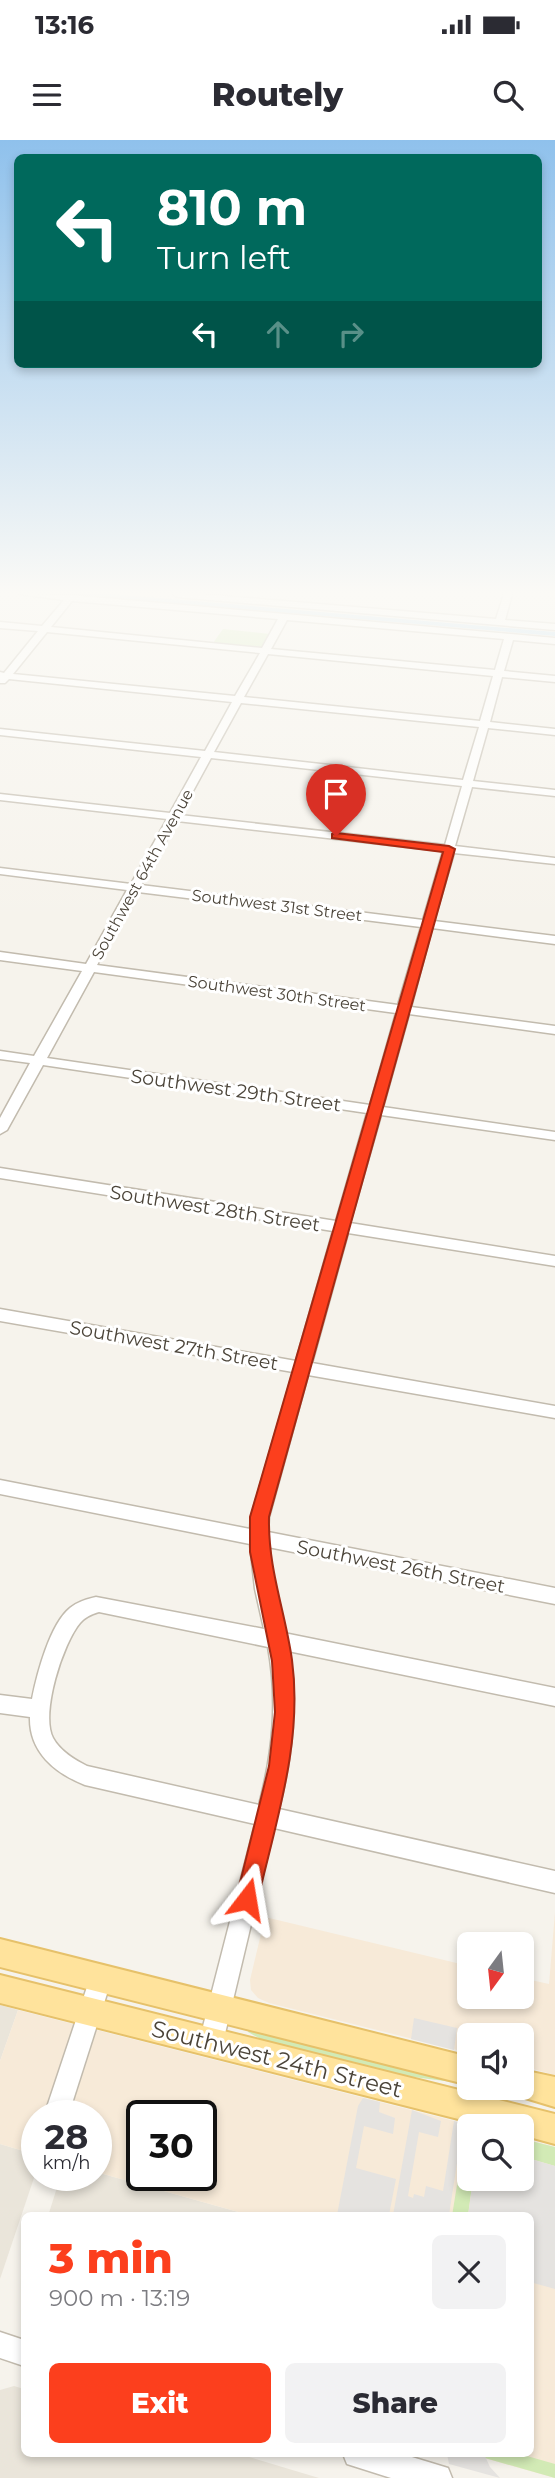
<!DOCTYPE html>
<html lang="en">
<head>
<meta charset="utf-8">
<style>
	:root { --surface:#fff; --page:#f2f2f3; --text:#2b2b33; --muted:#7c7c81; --accent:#fc3f1d }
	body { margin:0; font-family:Montserrat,sans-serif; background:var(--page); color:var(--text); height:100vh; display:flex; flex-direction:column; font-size:26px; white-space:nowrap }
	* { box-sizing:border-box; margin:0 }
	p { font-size:23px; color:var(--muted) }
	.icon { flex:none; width:38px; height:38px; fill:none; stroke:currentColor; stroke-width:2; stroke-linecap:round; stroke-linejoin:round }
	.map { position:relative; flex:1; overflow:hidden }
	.details { position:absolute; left:21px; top:2072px; width:513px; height:245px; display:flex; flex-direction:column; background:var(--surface); border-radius:10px; box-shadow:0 4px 10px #0003 }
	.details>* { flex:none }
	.banner { position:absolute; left:14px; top:14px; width:528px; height:214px; border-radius:10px; box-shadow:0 4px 10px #0003; background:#00695c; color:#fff; overflow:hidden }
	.needle { width:46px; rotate:195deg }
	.tools { position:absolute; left:457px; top:1792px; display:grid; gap:14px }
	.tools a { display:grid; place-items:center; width:77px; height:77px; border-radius:10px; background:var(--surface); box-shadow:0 4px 10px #0003; font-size:35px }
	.speed { position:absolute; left:21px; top:1960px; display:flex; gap:14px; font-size:35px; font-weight:700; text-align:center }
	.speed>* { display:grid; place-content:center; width:91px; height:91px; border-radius:50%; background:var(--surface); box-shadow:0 4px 10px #0003; line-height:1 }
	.speed small { font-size:18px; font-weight:400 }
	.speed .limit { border:4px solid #111; border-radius:10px; background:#fff; color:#111 }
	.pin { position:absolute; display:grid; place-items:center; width:60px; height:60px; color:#fff; margin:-72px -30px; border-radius:50% 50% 50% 0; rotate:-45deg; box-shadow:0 0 7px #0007 }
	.pin .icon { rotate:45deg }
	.me { position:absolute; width:77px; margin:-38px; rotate:14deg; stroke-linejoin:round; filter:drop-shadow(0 0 5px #0008) }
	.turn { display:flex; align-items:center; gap:24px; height:147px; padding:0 28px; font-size:32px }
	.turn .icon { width:91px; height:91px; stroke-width:2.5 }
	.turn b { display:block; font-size:49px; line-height:60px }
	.lanes { display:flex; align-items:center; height:66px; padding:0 28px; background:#0003; justify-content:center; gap:35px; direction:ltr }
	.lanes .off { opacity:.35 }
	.round { display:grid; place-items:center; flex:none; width:74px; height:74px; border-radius:10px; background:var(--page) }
	.overview { display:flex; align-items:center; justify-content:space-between; height:119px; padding:0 28px }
	h1 { font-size:42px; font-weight:800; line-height:52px; color:var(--accent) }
	.cta { display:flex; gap:14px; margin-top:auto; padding:14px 28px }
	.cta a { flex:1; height:80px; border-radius:10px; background:var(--accent); color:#fff; font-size:28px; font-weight:800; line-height:80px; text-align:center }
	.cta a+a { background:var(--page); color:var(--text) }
	.status { display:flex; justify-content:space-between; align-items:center; height:49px; padding:0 35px; background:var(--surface); direction:ltr }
	.status svg { height:19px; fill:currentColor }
	header { display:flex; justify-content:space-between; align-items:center; height:91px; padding:0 28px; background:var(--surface); font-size:32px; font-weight:800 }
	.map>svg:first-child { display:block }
	.residential { fill:#eae5da }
	.commercial { fill:#f7ead8; fill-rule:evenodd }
	.green { fill:#d2eab5 }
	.parking { fill:#e5e3e0 }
	.water { fill:#a9d4f2 }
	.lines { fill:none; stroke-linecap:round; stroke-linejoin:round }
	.minor-casing { stroke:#c2bbae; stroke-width:3 }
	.major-casing { stroke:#e6c16a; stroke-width:4 }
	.minor { fill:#fff; fill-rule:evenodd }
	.major { fill:#ffe39c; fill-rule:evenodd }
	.route { fill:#fc3f1d; stroke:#a42913; stroke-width:2 }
	.labels { text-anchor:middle; stroke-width:6; stroke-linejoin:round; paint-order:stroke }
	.far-street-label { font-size:16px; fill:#4b4439; stroke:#fff }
	.street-label { font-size:19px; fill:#4b4439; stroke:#fff }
	.near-street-label { font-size:23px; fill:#4b4439; stroke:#fff }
</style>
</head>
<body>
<div class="status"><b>13:16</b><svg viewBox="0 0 49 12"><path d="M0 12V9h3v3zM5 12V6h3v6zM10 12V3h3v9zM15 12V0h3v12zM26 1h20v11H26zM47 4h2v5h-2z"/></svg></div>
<header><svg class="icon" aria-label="menu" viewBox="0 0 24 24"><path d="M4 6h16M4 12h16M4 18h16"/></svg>Routely<svg class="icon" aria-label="search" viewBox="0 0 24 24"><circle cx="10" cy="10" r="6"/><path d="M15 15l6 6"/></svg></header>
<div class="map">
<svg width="555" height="2338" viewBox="0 0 555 2338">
	<rect width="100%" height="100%" fill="#f6f3ec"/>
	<g class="residential">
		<path d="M 0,1865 L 18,1870 L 0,1921 Z"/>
		<path d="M 0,2004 L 37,2015 L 37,2029 L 0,2139 Z"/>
		<path d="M 96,2032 L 249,2075 L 48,2076 L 61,2035 L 96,2035 Z"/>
		<path d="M 14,2246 L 24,2249 L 24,2314 L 239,2314 L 319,2338 L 0,2338 L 0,2250 Z"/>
	</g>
	<g class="commercial">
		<path d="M 555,1772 L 555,1935 L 522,1926 L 522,1895 L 469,1895 L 469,1913 L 269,1863 L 258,1858 L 251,1850 L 250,1840 L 265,1777 L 469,1826 L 469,1857 L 522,1857 L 522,1838 L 549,1844 Z"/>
		<path d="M 18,1870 L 474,1986 L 469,1986 L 469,2039 L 522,2039 L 522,1998 L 555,2007 L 555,2338 L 470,2314 L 530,2314 L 530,2076 L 249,2075 L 96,2032 L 96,1976 L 37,1976 L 37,2015 L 0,2004 L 0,1921 ZM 142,1976 L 201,1976 L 201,2035 L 142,2035 Z"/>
	</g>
	<g class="green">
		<path d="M 223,489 L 270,494 L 261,507 L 213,503 Z"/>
		<path d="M 249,1887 L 454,1939 L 453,1942 L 405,1936 L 266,1902 L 248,1892 Z"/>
		<path d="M 463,1984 L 474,1986 L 469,1986 L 469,2039 L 473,2039 L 468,2075 L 452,2076 L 461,2020 L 458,2018 Z"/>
		<path d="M 531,2001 L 555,2007 L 555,2026 L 531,2019 L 529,2034 L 525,2033 L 526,2016 Z"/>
		<path d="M 484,2314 L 520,2314 L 555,2324 L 555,2338 L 485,2318 Z"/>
	</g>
	<g class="parking">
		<path d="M 414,1878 L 457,1888 L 454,1910 L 411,1899 Z"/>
		<path d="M 363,1958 L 380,1962 L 379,1972 L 395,1978 L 393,1994 L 364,1986 L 356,2028 L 396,2039 L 389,2075 L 337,2075 L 358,1966 Z"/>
		<path d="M 412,1970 L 441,1981 L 438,1997 L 419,1992 L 408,2056 L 413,2058 L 414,2054 L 424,2057 L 426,2046 L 443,2051 L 454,1981 L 463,1984 L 449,2075 L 393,2075 Z"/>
		<path d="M 522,1992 L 538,1997 L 528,2005 L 525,2025 L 526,2034 L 531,2019 L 555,2026 L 555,2149 L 530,2142 L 530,2076 L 468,2076 L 473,2039 L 522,2039 Z"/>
		<path d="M 447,2314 L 484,2314 L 490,2327 L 500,2338 L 449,2324 Z"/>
	</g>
	<path class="water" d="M 68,454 L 112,454 L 555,492 L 555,496 Z"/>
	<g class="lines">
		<g class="minor-casing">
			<g id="minor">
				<path d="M 19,454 L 70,455 L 555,498 L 555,504 L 513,500 L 504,531 L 555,536 L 555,542 L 502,537 L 490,582 L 555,589 L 555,595 L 488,588 L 473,641 L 555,650 L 555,656 L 472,647 L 455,706 L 555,718 L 555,724 L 454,713 L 434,781 L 555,796 L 555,804 L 432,788 L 411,867 L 555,886 L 555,894 L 409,874 L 383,967 L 555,992 L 555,1000 L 381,975 L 350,1083 L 555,1116 L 555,1126 L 348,1093 L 312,1223 L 555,1266 L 555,1278 L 308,1235 L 269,1377 L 268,1392 L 555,1448 L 555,1464 L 268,1407 L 274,1449 L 284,1493 L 555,1548 L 555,1566 L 288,1511 C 299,1565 292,1616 279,1669 L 555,1731 L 555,1753 L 274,1688 L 223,1902 L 219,1910 L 211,1914 L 203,1910 L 199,1902 L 255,1684 L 85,1645 C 55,1633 29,1612 30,1577 L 0,1573 L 0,1555 L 32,1559 C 37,1534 50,1484 70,1468 C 77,1462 87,1459 96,1457 L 264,1489 L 255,1449 L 250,1404 L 0,1354 L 0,1340 L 250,1389 L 251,1377 L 293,1232 L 0,1181 L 0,1169 L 296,1221 L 333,1091 L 0,1038 L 0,1028 L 336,1081 L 367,973 L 43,925 L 7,990 L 0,994 L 0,978 L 30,923 L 0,919 L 0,911 L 34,916 L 82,831 L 0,820 L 0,812 L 86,824 L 127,750 L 0,734 L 0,728 L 131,744 L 167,679 L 0,660 L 0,654 L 170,673 L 201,617 L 0,595 L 0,589 L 205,611 L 232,562 L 9,539 L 5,543 L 0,543 L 0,532 L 4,533 L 38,491 L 0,488 L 0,482 L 42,486 L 64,460 ZM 72,461 L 278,479 L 262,508 L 51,487 ZM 287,480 L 504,499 L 495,530 L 271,509 ZM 47,492 L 260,513 L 235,556 L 13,534 ZM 268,514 L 493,536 L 480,581 L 244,557 ZM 241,563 L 479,587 L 463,640 L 214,612 ZM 211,618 L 462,646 L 445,705 L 180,675 ZM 177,681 L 443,711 L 423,780 L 141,745 ZM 138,752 L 421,787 L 398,865 L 97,825 ZM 94,832 L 396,873 L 370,965 L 47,918 ZM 99,1472 L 268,1507 C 278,1561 273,1611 259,1665 L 87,1626 C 75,1620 60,1611 53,1598 C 40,1574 63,1503 80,1483 C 85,1477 92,1474 99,1472 Z"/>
				<path d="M 173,454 L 201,454 L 496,479 L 504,454 L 512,454 L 505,480 L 555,484 L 555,490 L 177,457 Z"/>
				<path d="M 101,1827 L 109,1830 L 112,1838 L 68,1976 L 44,1976 L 90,1838 L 93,1830 Z"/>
				<path d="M 0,2192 L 24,2200 L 24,2226 L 0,2218 Z"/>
				<path d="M 343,2314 L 402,2314 L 448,2328 L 452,2338 L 391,2338 L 347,2324 Z"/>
			</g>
		</g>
		<g class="major-casing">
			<g id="major">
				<path d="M 0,1799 L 469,1917 L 469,1945 L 0,1827 Z"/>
				<path d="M 0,1835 L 555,1974 L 555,2004 L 522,1995 L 522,1986 L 486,1986 L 0,1863 Z"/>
				<path d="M 522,1930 L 555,1937 L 555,1967 L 512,1954 L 509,1948 L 522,1948 Z"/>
			</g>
		</g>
		<use href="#minor" class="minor"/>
		<use href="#major" class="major"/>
	</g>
	<linearGradient id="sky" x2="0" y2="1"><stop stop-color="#8fc1ec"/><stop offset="0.58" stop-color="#fbfaf6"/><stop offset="1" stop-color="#fbfaf6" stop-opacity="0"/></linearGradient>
	<rect width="555" height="781" fill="url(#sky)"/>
	<path class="route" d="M 336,693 L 449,706 L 455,709 L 269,1377 C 268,1430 285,1470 292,1520 C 303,1601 276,1681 258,1759 L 254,1767 L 247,1770 L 239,1767 L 236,1759 L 269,1626 L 275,1572 L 272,1521 L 250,1412 L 250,1377 L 443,712 L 332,698 L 332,694 Z"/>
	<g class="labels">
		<g class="far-street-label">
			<text transform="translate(142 734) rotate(-61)" y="6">Southwest 64th Avenue</text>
			<text transform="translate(277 765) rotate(7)" y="6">Southwest 31st Street</text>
			<text transform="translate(277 853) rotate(8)" y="6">Southwest 30th Street</text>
		</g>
		<g class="street-label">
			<text transform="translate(236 950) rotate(8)" y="7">Southwest 29th Street</text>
			<text transform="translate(215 1068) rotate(9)" y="7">Southwest 28th Street</text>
			<text transform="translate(174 1205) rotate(10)" y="7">Southwest 27th Street</text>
			<text transform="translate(401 1426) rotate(11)" y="7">Southwest 26th Street</text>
		</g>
		<g class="near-street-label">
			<text transform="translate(277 1919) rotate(14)" y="8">Southwest 24th Street</text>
		</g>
	</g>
</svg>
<div class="tools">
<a><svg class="needle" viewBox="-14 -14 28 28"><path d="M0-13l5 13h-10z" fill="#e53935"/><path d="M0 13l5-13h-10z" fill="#7c7c81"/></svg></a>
<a><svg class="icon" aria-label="sound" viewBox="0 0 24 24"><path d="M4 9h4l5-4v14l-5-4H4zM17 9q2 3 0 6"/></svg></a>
<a><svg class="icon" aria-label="search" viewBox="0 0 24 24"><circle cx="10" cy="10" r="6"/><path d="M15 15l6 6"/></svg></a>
</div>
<div class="speed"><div>28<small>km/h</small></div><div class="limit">30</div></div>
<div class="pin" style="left:336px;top:696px;background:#d93025"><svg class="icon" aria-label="arrive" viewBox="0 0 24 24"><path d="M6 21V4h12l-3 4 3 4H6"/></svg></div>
<svg class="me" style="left:247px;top:1759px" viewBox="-20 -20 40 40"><path d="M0-17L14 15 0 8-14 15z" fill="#fc3f1d" stroke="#fff" stroke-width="4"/></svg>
<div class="banner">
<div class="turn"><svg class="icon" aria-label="left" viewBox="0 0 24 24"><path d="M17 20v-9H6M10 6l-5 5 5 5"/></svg><div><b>810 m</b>Turn left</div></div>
<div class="lanes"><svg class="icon" aria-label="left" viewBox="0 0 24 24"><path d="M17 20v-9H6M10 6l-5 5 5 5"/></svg><svg class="icon off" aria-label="ahead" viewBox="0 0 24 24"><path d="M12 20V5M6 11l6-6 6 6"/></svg><svg class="icon off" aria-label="right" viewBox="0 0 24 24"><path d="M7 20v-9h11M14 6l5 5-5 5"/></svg></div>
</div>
<section class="details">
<div class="overview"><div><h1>3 min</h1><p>900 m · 13:19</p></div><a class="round"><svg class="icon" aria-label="close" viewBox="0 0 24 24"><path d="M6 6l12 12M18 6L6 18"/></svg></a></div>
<div class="cta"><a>Exit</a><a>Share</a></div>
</section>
</div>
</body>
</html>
